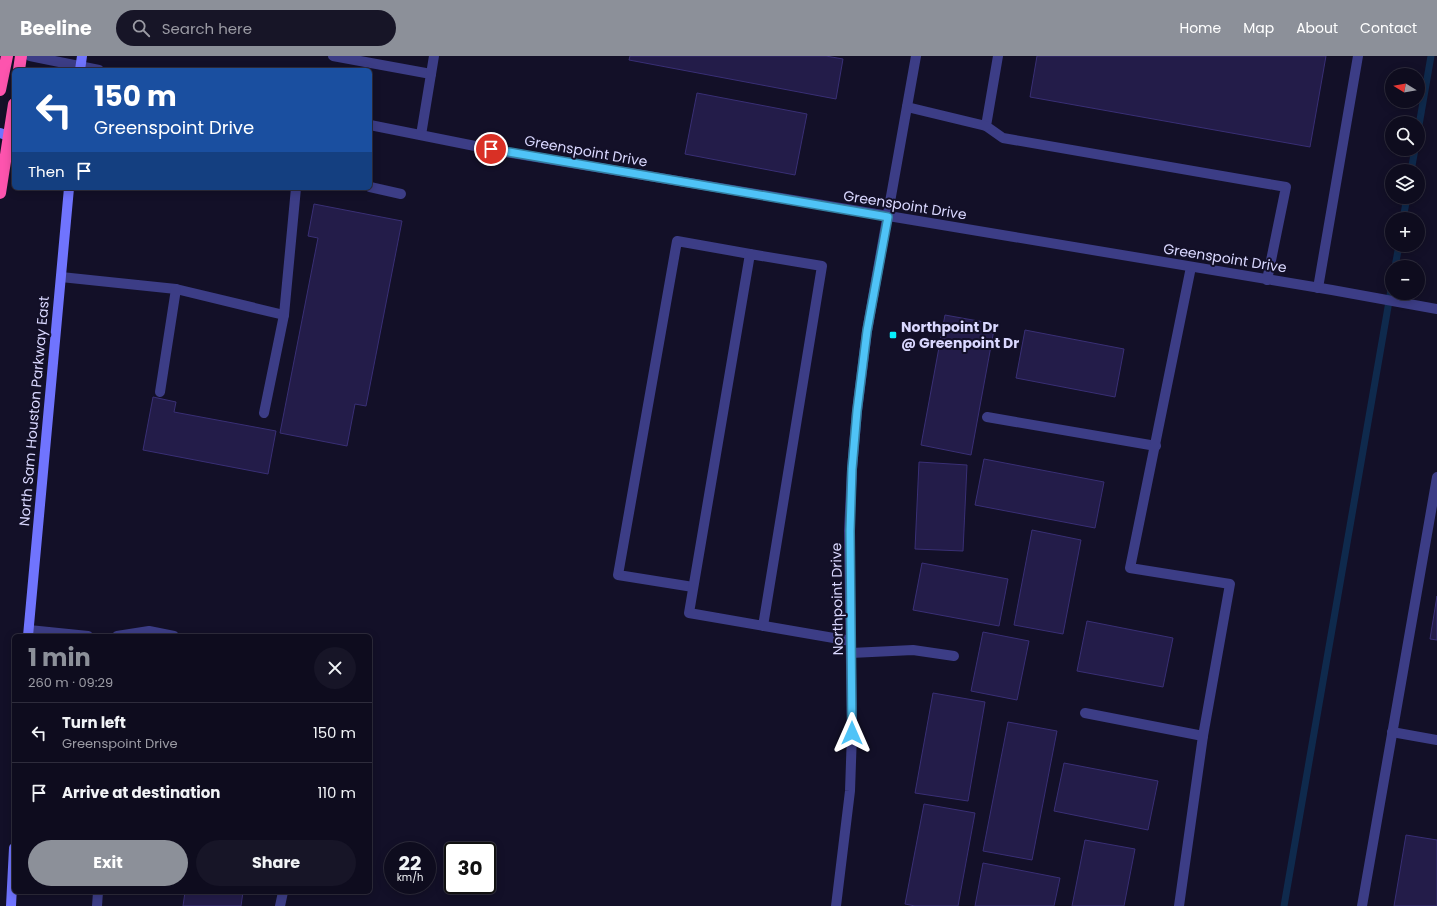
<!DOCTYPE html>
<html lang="en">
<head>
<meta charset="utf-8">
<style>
	:root { --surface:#0e0c1e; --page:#171527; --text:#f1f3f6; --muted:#9b9ba4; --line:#2e2c3c; --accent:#8c9099 }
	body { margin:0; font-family:Poppins,sans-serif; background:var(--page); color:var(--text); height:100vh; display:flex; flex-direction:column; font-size:15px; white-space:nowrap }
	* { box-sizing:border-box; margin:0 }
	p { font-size:13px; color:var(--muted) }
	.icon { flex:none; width:22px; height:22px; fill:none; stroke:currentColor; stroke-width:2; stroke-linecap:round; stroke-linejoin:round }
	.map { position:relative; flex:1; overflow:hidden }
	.side { position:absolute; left:12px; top:578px; width:360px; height:260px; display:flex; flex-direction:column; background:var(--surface); border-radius:6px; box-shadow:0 2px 10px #0003,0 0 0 1px var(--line) }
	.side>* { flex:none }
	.guide { position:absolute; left:12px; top:12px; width:360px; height:122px; border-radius:6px; box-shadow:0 2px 10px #0003,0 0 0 1px var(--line); background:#1a4fa0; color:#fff; overflow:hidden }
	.needle { width:26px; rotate:281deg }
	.buttons { position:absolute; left:1385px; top:12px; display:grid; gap:8px }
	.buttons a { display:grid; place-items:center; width:40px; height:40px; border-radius:50%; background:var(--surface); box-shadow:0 2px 10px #0003,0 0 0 1px var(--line); font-size:20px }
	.speed { position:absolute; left:384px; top:786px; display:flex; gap:8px; font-size:20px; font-weight:700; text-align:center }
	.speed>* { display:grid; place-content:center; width:52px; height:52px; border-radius:50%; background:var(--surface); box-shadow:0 2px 10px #0003,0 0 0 1px var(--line); line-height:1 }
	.speed small { font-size:10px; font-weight:400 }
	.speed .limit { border:2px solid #111; border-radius:6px; background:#fff; color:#111 }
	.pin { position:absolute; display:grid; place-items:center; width:34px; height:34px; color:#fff; margin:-17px; border:2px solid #fff; border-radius:50%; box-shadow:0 1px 4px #0007 }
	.me { position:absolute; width:44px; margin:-22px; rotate:0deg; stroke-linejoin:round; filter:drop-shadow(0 0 3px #0008) }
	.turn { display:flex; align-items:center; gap:14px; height:84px; padding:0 16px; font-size:18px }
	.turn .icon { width:52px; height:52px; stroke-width:2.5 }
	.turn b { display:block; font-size:28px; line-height:34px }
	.then { display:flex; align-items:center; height:38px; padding:0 16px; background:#0003; gap:8px; font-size:15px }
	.round { display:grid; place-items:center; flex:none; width:42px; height:42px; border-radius:21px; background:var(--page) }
	.headline { display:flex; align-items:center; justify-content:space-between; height:68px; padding:0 16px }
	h1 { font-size:24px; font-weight:700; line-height:30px; color:var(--accent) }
	.primary-button { display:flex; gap:8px; margin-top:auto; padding:8px 16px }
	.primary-button a { flex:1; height:46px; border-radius:24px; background:var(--accent); color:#fff; font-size:16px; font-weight:700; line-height:46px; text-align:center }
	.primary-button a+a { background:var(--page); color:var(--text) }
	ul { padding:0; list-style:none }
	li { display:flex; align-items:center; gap:12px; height:60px; padding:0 16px; border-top:1px solid var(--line) }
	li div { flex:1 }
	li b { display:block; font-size:15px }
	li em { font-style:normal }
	header { display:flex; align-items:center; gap:24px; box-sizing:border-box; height:56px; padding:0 20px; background:var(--accent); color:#fff }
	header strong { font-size:19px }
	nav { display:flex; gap:22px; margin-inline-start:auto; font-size:14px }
	.search { width:280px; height:36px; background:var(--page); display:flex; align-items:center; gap:10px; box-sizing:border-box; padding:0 14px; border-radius:22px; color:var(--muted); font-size:15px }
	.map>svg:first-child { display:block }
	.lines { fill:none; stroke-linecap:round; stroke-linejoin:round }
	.stream { stroke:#0f2a4d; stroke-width:7 }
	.building { fill:#231c49; stroke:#392f75 }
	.service { stroke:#3c3d86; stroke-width:10 }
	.minor { stroke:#3c3d86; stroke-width:10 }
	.tertiary { stroke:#3c3d86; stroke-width:10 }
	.secondary { stroke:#7074fe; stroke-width:10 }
	.motorway { stroke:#fd54ae; stroke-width:12 }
	.motorway-bridge { stroke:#fd54ae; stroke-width:12 }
	.route-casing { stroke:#337fa1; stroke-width:10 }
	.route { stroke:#4fc3f7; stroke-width:7 }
	.poi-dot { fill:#06f1fd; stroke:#131028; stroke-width:1.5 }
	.labels { text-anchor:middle; stroke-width:4; stroke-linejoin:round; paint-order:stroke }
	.street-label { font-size:14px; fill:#dad8ff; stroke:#131028 }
	.poi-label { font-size:14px; font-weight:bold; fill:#dad8ff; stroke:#131028; text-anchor:start }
</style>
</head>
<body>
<header>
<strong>Beeline</strong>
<div class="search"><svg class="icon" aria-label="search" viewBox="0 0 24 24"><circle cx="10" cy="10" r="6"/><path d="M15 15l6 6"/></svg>Search here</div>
<nav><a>Home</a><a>Map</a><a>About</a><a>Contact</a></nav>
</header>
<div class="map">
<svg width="1437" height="850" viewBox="0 0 1437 850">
	<rect width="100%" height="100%" fill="#131028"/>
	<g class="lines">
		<g class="stream">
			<path d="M 1418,75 L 1431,0"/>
			<path d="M 1411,115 L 1415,93"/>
			<path d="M 1403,163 L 1407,141"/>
			<path d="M 1395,211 L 1399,189"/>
			<path d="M 1284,850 L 1392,228"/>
		</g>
	</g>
	<g class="building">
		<path d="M 630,0 L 826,0 L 843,3 L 836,43 L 629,4 Z"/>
		<path d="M 1037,0 L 1326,0 L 1310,91 L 1030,41 Z"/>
		<path d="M 697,37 L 807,58 L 795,119 L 685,98 Z"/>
		<path d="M 314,148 L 402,165 L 366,350 L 355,348 L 347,390 L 280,377 L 318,182 L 308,180 Z"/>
		<path d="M 945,259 L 995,268 L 971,399 L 921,389 Z"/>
		<path d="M 1025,274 L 1124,293 L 1115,341 L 1016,322 Z"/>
		<path d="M 153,341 L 176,346 L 174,356 L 276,375 L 268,418 L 143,394 Z"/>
		<path d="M 984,403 L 1104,426 L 1095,472 L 975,449 Z"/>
		<path d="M 919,406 L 967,409 L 963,495 L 915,493 Z"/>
		<path d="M 1032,474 L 1081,484 L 1063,578 L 1014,569 Z"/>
		<path d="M 922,507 L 1008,523 L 999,570 L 913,554 Z"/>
		<path d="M 1437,540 L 1437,584 L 1430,583 Z"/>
		<path d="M 1087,565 L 1173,582 L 1163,631 L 1077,615 Z"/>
		<path d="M 983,576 L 1029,585 L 1017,644 L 971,635 Z"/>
		<path d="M 933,637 L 985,646 L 968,745 L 915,737 Z"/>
		<path d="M 1008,666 L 1057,675 L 1032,804 L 983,795 Z"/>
		<path d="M 1064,707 L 1158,725 L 1148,774 L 1054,755 Z"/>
		<path d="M 924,748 L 975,757 L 958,850 L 915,850 L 905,848 Z"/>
		<path d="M 1406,779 L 1437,784 L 1437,850 L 1394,850 Z"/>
		<path d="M 1085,784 L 1135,793 L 1124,850 L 1072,850 Z"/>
		<path d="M 983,807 L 1060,822 L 1054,850 L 975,850 Z"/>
		<path d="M 185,836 L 243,836 L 241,850 L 183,850 Z"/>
	</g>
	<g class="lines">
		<g class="service">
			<path d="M 333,0 L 431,18"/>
			<path d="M 998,0 L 986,70 L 1003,82 L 1286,131 L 1267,224"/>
			<path d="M 907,51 L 986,70"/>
			<path d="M 421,79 L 434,0"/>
			<path d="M 370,131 L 401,138"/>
			<path d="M 61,221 L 176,233 L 284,259"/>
			<path d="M 1318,232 L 1358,0"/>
			<path d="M 160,336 L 176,233"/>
			<path d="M 264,357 L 284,259 L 296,132"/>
			<path d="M 987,361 L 1156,390"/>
			<path d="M 693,531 L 618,519 L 677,185 L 750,198"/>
			<path d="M 763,570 L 822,210 L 750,198 L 689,557 L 851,585"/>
			<path d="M 29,574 L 88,580"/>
			<path d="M 117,580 L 149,575 L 174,580"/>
			<path d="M 851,597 L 913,594 L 954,600"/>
			<path d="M 1085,657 L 1203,680"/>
			<path d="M 1392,676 L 1437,684"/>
			<path d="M 97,850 L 98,836"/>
			<path d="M 280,850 L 283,836"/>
			<path d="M 1179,850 L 1203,680 L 1230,528 L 1130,512 L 1191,211"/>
		</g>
		<g class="minor">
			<path d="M 836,850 L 850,735 L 852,677 L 849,475 L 852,413 L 857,355 L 867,275 L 916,0"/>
			<path d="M 1362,850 L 1437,421"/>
		</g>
		<g class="tertiary">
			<path d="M 30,0 L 99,14"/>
			<path d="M 370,69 L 505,96 L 1332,234 L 1437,253"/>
		</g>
		<g class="secondary">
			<path d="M 80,14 L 82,0"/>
			<path d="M 0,77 L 14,82"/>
			<path d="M 28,580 L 69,132"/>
			<path d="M 11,850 L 14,792"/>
		</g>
		<g class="motorway">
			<path d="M 19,14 L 21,0"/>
			<path d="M 0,34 L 7,0"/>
		</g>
		<path class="motorway-bridge" d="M 0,137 L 14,48"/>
	</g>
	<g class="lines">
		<g class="route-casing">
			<path id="route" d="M 491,93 L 888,161 L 867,275 L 857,355 L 852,413 L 850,475 L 852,677"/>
		</g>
		<use href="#route" class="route"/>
	</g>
	<rect class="poi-dot" x="889" y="275" width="8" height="8" rx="2"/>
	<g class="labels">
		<g class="street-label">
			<text transform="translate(586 95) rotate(10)" y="5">Greenspoint Drive</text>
			<text transform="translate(905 149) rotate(9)" y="5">Greenspoint Drive</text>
			<text transform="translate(1225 202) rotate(9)" y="5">Greenspoint Drive</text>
			<text transform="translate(34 355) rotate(-85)" y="5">North Sam Houston Parkway East</text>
			<text transform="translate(837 543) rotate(-91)" y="5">Northpoint Drive</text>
		</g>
		<g class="poi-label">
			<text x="901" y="276">Northpoint Dr<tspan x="901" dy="16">@ Greenpoint Dr</tspan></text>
		</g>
	</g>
</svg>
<div class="buttons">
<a><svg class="needle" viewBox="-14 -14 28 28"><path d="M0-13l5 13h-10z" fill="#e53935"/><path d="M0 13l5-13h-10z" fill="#9b9ba4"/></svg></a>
<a><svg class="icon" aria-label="search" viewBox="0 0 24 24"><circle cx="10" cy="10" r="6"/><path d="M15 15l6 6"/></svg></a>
<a><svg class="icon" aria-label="layers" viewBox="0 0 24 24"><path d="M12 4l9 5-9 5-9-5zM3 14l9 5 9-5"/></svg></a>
<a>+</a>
<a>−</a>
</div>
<div class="speed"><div>22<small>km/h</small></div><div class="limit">30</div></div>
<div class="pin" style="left:491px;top:93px;background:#d93025"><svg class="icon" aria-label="arrive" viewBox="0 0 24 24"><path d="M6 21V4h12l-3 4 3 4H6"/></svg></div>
<svg class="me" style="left:852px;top:677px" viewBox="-20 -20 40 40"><path d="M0-17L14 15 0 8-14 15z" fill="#4fc3f7" stroke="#fff" stroke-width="4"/></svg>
<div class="guide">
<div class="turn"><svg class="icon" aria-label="left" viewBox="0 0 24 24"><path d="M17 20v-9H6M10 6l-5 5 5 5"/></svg><div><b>150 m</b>Greenspoint Drive</div></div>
<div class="then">Then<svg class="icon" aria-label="arrive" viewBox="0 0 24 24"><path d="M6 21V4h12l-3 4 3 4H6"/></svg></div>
</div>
<section class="side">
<div class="headline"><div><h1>1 min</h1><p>260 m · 09:29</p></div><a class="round"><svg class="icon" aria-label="close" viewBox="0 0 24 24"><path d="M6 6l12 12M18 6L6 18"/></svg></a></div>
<ul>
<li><svg class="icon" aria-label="left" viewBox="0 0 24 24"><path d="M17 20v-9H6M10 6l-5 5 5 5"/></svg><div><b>Turn left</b><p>Greenspoint Drive</p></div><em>150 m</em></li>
<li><svg class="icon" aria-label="arrive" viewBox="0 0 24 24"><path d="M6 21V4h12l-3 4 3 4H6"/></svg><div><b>Arrive at destination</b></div><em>110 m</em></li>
</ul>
<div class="primary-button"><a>Exit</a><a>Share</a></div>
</section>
</div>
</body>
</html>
